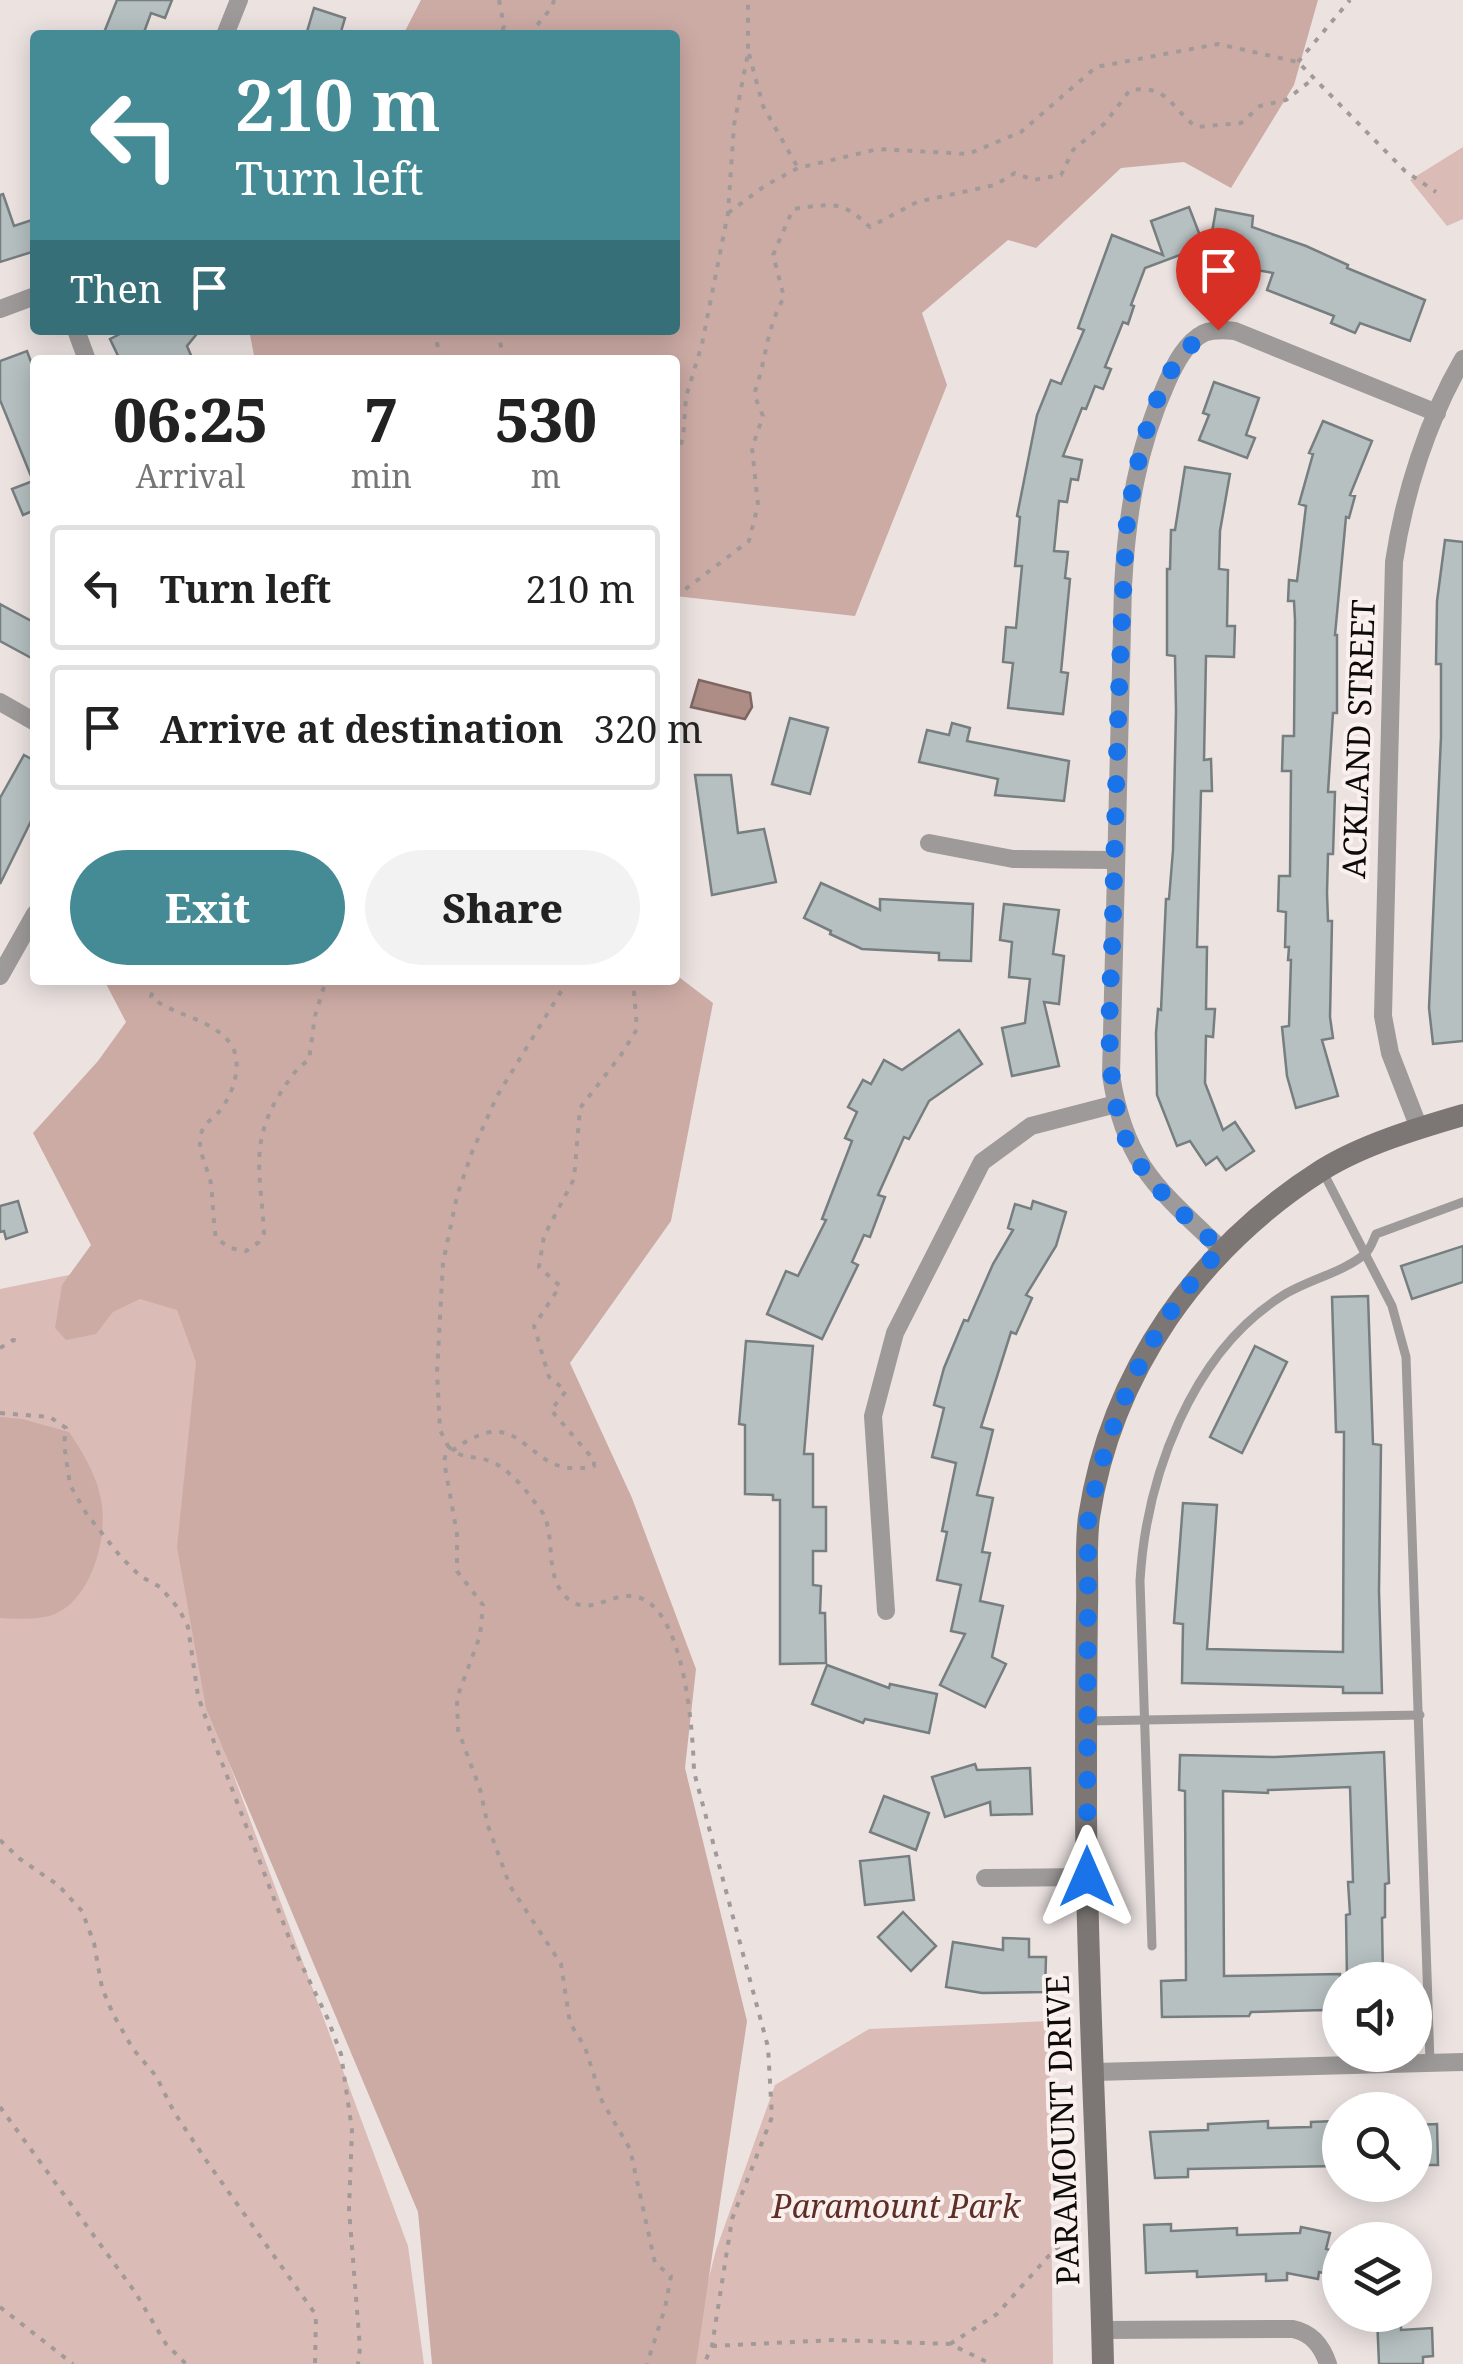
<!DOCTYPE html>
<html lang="en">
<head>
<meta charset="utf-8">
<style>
	:root { --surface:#fff; --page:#f2f2f2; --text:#222; --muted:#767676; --line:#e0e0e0; --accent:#458b96 }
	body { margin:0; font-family:"Noto Serif",serif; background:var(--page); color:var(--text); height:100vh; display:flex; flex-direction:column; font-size:38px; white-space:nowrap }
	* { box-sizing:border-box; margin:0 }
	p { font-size:32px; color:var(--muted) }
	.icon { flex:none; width:55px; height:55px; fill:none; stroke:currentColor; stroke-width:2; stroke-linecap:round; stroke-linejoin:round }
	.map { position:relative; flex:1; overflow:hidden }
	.side { position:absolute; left:30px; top:355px; width:650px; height:630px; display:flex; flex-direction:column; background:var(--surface); border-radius:10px; box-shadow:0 5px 25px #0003 }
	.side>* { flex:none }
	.top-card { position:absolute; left:30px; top:30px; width:650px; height:305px; border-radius:10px; box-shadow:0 5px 25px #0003; background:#458b96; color:#fff; overflow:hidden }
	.buttons { position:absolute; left:1322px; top:1962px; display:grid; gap:20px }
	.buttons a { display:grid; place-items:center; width:110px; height:110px; border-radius:50%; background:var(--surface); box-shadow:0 5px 25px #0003; font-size:50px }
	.pin { position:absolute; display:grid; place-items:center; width:85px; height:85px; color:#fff; margin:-102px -42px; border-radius:50% 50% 50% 0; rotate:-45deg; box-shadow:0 0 10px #0007 }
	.pin .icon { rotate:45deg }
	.me { position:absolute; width:110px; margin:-55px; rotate:0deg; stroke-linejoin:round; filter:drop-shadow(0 0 8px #0008) }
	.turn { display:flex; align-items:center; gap:35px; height:210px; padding:0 40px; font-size:45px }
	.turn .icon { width:130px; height:130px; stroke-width:2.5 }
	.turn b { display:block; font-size:70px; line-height:85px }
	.then { display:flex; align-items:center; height:95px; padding:0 40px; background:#0003; gap:20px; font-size:38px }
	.eta { display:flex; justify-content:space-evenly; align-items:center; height:170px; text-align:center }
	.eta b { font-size:60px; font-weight:800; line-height:70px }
	.primary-button { display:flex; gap:20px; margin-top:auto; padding:20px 40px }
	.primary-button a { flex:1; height:115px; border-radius:60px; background:var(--accent); color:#fff; font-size:40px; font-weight:800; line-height:115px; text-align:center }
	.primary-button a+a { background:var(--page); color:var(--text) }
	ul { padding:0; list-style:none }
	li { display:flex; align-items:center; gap:30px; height:125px; margin:0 20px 15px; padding:0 20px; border:5px solid var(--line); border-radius:10px }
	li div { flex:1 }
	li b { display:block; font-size:38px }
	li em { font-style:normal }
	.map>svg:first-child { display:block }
	.green { fill:#dbbbb5 }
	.forest { fill:#cdaba5 }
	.water { fill:#ae8d87; stroke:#7e6662; stroke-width:2.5 }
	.building { fill:#b6c0c1; stroke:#767e80; stroke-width:2.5 }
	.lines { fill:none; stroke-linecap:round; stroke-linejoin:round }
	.path { stroke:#a19a99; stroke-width:4; stroke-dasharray:5 8; stroke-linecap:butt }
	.lane { stroke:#9e9a9a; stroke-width:9 }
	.street { stroke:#9e9a9a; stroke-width:18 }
	.secondary { stroke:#7c7775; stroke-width:22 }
	.route { stroke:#1a73e8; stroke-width:18; stroke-dasharray:0 32.4 }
	.labels { text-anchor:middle; stroke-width:8; stroke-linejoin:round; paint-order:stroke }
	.street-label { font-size:32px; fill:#0d0a0a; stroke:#faf0ee }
	.park-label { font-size:32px; font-style:italic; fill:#5e2f27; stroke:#faf0ee }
</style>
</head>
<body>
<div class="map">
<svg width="1463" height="2364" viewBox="0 0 1463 2364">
	<rect width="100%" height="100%" fill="#ece3e1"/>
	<g class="green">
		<path d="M 1463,147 L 1463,219 L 1447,226 L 1410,180 Z"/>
		<path d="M 177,1253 L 209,1269 L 218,1733 L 408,2246 L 424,2364 L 0,2364 L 0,1289 Z"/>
		<path d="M 1049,2021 L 1053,2364 L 687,2364 L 716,2250 L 775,2085 L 869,2029 Z"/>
	</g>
	<g class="forest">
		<path d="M 421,0 L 1318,0 L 1294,85 L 1231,188 L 1184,162 L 1121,168 L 1036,248 L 1008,240 L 922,313 L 947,385 L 855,616 L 675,596 L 675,360 L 255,360 L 249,330 L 675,330 L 675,35 L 403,35 Z"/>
		<path d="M 675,974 L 713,1003 L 671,1221 L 570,1363 L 632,1498 L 696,1669 L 685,1768 L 747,2021 L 696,2364 L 432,2364 L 418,2212 L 206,1708 L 177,1547 L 196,1362 L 177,1310 L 140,1299 L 113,1312 L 96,1334 L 66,1340 L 55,1328 L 62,1285 L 91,1245 L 33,1133 L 98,1061 L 126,1022 L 104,980 L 675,980 Z"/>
		<path d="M 0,1417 L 22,1419 L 69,1432 C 82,1451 95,1473 100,1495 C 110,1532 93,1598 55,1614 C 41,1620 14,1619 0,1618 Z"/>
	</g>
	<path class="water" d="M 699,680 L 750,693 L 752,707 L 745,719 L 691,707 Z"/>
	<g class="building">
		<path d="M 117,0 L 172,0 L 165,18 L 151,13 L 143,35 L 103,35 Z"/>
		<path d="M 314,8 L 345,18 L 340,35 L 306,35 Z"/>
		<path d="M 3,194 L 14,226 L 35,219 L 35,251 L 0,262 L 0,195 Z"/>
		<path d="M 1189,207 L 1204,246 L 1145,268 L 1131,305 L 1134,306 L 1128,324 L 1123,322 L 1105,367 L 1111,369 L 1103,389 L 1095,386 L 1086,409 L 1082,408 L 1063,456 L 1082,460 L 1078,480 L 1071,479 L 1067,502 L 1059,501 L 1054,551 L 1068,552 L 1065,578 L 1070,579 L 1061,672 L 1068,673 L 1063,714 L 1008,708 L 1013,663 L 1003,662 L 1006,627 L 1016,628 L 1022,566 L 1015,566 L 1020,517 L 1017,516 L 1037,415 L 1051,380 L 1061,384 L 1084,330 L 1078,328 L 1112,235 L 1163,255 L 1151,221 Z"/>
		<path d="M 1216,209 L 1253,216 L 1252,227 L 1306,246 L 1348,265 L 1347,268 L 1425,300 L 1410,341 L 1360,323 L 1355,333 L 1331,323 L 1334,316 L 1267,290 L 1273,273 L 1223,264 L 1228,237 L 1210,244 Z"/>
		<path d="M 128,330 L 200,330 L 187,346 L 193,360 L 120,360 L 110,339 Z"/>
		<path d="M 27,351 L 35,373 L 35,510 L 23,515 L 12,489 L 33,481 L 0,400 L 0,361 Z"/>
		<path d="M 1214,382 L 1259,398 L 1246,435 L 1255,438 L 1247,458 L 1199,440 L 1209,415 L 1203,413 Z"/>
		<path d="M 1323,421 L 1372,441 L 1350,495 L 1355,496 L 1349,518 L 1346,517 L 1335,635 L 1337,635 L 1337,713 L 1333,713 L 1328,792 L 1335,792 L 1333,854 L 1328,854 L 1327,893 L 1328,921 L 1332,921 L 1330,1017 L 1333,1038 L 1322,1040 L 1338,1096 L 1296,1108 L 1287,1076 L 1282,1027 L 1289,1026 L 1291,960 L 1288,960 L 1289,947 L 1285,947 L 1286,912 L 1278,911 L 1279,876 L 1290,876 L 1291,771 L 1282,771 L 1283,736 L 1294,736 L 1295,620 L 1294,601 L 1288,601 L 1289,580 L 1297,581 L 1306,506 L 1299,504 L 1313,454 L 1309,453 Z"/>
		<path d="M 1185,467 L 1230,474 L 1220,531 L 1219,569 L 1228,570 L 1227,626 L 1235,626 L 1234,657 L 1206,656 L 1204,760 L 1211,759 L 1212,791 L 1201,791 L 1197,947 L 1207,947 L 1206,1009 L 1215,1009 L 1213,1037 L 1206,1036 L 1205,1083 L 1223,1130 L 1235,1122 L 1254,1151 L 1226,1170 L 1217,1157 L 1206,1165 L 1190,1141 L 1177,1146 L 1157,1095 L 1156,1033 L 1158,1009 L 1161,1010 L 1166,899 L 1169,899 L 1173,850 L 1176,711 L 1175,656 L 1167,655 L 1167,569 L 1170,569 L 1171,530 L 1175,530 Z"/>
		<path d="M 1445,540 L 1463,542 L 1463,1041 L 1433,1044 L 1429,1008 L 1441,737 L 1441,664 L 1436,664 L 1437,601 Z"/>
		<path d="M 0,604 L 35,623 L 35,660 L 0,641 Z"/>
		<path d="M 790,718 L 828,728 L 810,794 L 772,784 Z"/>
		<path d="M 952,723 L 970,728 L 967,741 L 1069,761 L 1064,801 L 995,795 L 998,779 L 919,762 L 927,730 L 949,735 Z"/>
		<path d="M 24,755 L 35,761 L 35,813 L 0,884 L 0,798 Z"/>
		<path d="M 695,775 L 731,775 L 738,833 L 764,829 L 776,882 L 712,895 Z"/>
		<path d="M 821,883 L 880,910 L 880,899 L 973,904 L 971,961 L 939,960 L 939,953 L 862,949 L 830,934 L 831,931 L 804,918 Z"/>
		<path d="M 1004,904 L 1059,910 L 1053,954 L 1064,956 L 1059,1004 L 1044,1002 L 1059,1066 L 1012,1076 L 1002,1028 L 1025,1023 L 1030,979 L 1009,977 L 1012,942 L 1000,940 Z"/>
		<path d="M 959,1030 L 982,1064 L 929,1101 L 909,1139 L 904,1137 L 878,1195 L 885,1197 L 870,1237 L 864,1235 L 852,1262 L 858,1265 L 822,1339 L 767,1314 L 786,1271 L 798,1276 L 826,1220 L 822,1219 L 852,1141 L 845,1138 L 857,1112 L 848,1107 L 863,1080 L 871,1084 L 884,1060 L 902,1070 Z"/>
		<path d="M 18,1201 L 27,1232 L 6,1239 L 4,1231 L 0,1232 L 0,1206 Z"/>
		<path d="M 1033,1201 L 1066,1212 L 1056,1246 L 1026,1295 L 1032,1298 L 1016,1334 L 1011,1332 L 981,1427 L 993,1430 L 977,1495 L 993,1498 L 982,1552 L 990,1553 L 980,1601 L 1003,1606 L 992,1657 L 1006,1664 L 985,1707 L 940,1685 L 965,1634 L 951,1631 L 961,1585 L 937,1580 L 947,1532 L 942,1531 L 956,1463 L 932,1457 L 944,1408 L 934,1405 L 944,1368 L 964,1320 L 968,1321 L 993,1264 L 1013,1230 L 1008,1228 L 1015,1204 L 1031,1209 Z"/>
		<path d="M 1463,1246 L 1463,1282 L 1412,1299 L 1401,1266 Z"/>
		<path d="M 1368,1296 L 1373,1444 L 1381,1445 L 1379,1591 L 1382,1693 L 1343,1693 L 1343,1687 L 1182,1683 L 1183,1624 L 1174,1623 L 1183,1503 L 1217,1505 L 1207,1649 L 1343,1652 L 1344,1432 L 1336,1432 L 1332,1297 Z"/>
		<path d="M 746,1341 L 813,1346 L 804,1454 L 813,1454 L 813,1507 L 826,1507 L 826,1551 L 813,1551 L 813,1585 L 821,1586 L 820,1613 L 825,1613 L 826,1663 L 780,1664 L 780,1500 L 773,1500 L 773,1495 L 745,1494 L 745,1425 L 739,1424 Z"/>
		<path d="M 1255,1346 L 1287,1362 L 1242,1453 L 1210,1437 Z"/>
		<path d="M 827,1665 L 889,1688 L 890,1684 L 937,1694 L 929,1733 L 865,1719 L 863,1723 L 812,1704 Z"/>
		<path d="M 1384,1752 L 1389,1883 L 1385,1884 L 1385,1917 L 1382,1918 L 1383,1980 L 1347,1980 L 1346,1915 L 1350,1914 L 1348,1882 L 1353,1882 L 1350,1787 L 1268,1790 L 1268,1793 L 1223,1791 L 1224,1976 L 1340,1974 L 1340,2015 L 1324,2016 L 1324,2010 L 1251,2012 L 1249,2016 L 1162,2017 L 1161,1981 L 1186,1980 L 1185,1791 L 1179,1790 L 1180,1755 L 1275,1757 Z"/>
		<path d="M 975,1764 L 977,1770 L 1030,1768 L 1032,1814 L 991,1815 L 990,1802 L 945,1817 L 932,1777 Z"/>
		<path d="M 884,1796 L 929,1813 L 916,1850 L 870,1832 Z"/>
		<path d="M 909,1856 L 914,1900 L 865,1905 L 860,1861 Z"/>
		<path d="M 903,1912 L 936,1946 L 911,1971 L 878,1937 Z"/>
		<path d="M 1003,1938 L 1029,1939 L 1029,1957 L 1046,1957 L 1045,1992 L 982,1993 L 946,1987 L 953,1942 L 1003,1950 Z"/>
		<path d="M 1268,2121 L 1268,2128 L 1311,2127 L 1311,2122 L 1335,2121 L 1337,2166 L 1188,2169 L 1188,2177 L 1155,2178 L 1150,2132 L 1208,2130 L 1208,2124 Z"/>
		<path d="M 1437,2124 L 1438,2165 L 1415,2165 L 1415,2125 Z"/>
		<path d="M 1171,2224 L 1171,2231 L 1237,2228 L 1237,2235 L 1300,2233 L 1301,2227 L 1330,2233 L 1326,2249 L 1340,2253 L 1337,2276 L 1319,2272 L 1318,2279 L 1287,2273 L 1287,2280 L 1266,2281 L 1266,2274 L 1197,2277 L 1197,2271 L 1146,2273 L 1144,2225 Z"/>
		<path d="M 1401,2315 L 1401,2330 L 1432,2328 L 1433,2356 L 1423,2357 L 1423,2364 L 1379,2364 L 1377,2316 Z"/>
	</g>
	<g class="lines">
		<g class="path">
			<path d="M 499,0 L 504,26 L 501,35"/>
			<path d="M 529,35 L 552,7 L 554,0"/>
			<path d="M 749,54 L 763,106 L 798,168"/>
			<path d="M 1298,62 L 1350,0"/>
			<path d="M 728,213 L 766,185 L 798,168 L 878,149 L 968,154 L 1021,132 L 1096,67 L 1218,44 L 1298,62 L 1405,171 L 1436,192"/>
			<path d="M 503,330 L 500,342 L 504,360"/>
			<path d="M 439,360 L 437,341 L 440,330"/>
			<path d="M 675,522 L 678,450 L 683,439 L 686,397 L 702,344 L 728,213 L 734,125 L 748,53 L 748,0"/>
			<path d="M 675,597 L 749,541 L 758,505 L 752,448 L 763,416 L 754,394 C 767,359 765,332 784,297 L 773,255 L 793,209 C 833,204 840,199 870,227 L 917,202 L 995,185 L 1015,173 L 1033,180 L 1061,175 L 1073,150 L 1105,123 L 1130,90 C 1168,85 1169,105 1196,127 L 1241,123 L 1260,106 L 1286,100 L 1314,78"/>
			<path d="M 156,980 L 151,997 C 174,1016 211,1018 230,1043 C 245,1063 232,1098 217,1114 C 211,1120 205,1123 202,1131 C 195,1148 208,1167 211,1184 C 213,1202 213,1220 216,1238 L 230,1248 L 246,1251 L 259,1242 L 264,1233 C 261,1174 248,1142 283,1089 C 291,1077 297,1067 309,1060 L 315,1016 L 326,980"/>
			<path d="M 568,980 L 497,1096 L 472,1152 L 457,1196 L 443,1263 L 437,1372 L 440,1430 L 448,1446 L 444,1461 L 457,1534 L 457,1571 L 483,1605 L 480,1636 L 457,1698 L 458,1730 L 480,1789 L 488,1826 L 510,1886 L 561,1964 L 570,2023 L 585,2047 L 602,2101 L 630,2149 L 655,2263 L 671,2276 L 665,2308 L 647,2364"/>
			<path d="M 0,1348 L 13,1340 L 23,1342"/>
			<path d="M 0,1413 L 50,1417 L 66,1428 L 64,1444 L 70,1485 L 86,1513 L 120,1556 L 140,1576 L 160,1587 L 179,1609 L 188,1627 L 198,1696 L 214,1742 L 291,1943 L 327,2017 L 341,2054 L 352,2130 L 349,2209 L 360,2348 L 358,2364"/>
			<path d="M 448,1446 C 461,1460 473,1455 490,1461 C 504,1466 521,1484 530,1496 C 534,1502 540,1508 544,1515 C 555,1539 545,1575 565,1596 C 586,1618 607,1595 630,1596 C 685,1597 693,1733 694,1772 L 768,2047 L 772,2117 L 732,2219 L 712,2346 L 704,2364"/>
			<path d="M 452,1451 C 528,1394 523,1484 594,1466 L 594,1460 L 551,1410 L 566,1391 L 549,1377 L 534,1326 L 560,1286 L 539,1267 L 544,1236 L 574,1179 L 580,1108 L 621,1055 L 637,1029 L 633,980"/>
			<path d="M 0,1840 L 20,1859 L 58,1885 L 82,1911 L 94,1943 L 102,1988 L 113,2014 L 133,2049 L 156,2076 L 174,2112 L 208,2163 L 316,2315 L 315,2364"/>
			<path d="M 0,2107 L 135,2292 L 166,2344 L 186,2364"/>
			<path d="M 0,2307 L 73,2364"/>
			<path d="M 950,2344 L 997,2314 L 1054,2250 L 1079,2235"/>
			<path d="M 712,2346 L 836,2340 L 950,2344 L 991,2364"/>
		</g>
		<g class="lane">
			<path d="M 1322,1170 L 1392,1306 L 1406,1357 L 1430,2062"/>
			<path d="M 1088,1721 L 1420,1715"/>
			<path d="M 1152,1946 L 1140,1581 C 1146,1478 1191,1353 1282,1296 C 1307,1280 1342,1273 1365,1254 C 1370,1250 1373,1241 1376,1234 L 1463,1202"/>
		</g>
		<g class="street">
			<path d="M 225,35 L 239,0"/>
			<path d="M 0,309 L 35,296"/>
			<path d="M 76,330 L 87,360"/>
			<path d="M 0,702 L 35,722"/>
			<path d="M 929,843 L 1013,859 L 1114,860"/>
			<path d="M 0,976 L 35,914"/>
			<path d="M 1419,1128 L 1390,1053 L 1383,1016 L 1394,562 C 1404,494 1428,419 1463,359"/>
			<path d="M 1221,1249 C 1158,1189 1125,1165 1111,1075 L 1123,586 C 1127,514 1137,448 1167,382 C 1175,364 1186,342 1204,333 C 1214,329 1225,330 1235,331 L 1437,413"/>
			<path d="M 886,1611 L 873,1416 L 895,1333 L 982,1162 L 1031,1126 L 1116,1104"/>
			<path d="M 985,1878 L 1087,1877"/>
			<path d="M 1095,2072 L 1463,2062"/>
			<path d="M 1103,2330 L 1293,2329 C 1312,2333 1322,2346 1328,2364"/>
		</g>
		<path class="secondary" d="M 1103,2364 C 1099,2180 1087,1996 1086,1812 C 1086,1744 1086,1675 1087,1607 C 1088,1578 1085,1546 1089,1517 C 1111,1372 1199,1248 1322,1170 C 1362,1145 1418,1128 1463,1115"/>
	</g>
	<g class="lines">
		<path class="route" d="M 1087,1877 L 1088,1521 C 1108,1418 1148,1326 1221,1249 C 1186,1216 1141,1181 1124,1134 C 1101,1069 1112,985 1113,916 C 1116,784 1119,653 1127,522 C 1136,467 1156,346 1218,330"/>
	</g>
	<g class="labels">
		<g class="street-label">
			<text transform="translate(1359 739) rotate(-88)" y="11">ACKLAND STREET</text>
			<text transform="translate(1063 2130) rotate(-92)" y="11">PARAMOUNT DRIVE</text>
		</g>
		<g class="park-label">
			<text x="896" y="2218">Paramount Park</text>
		</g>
	</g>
</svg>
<div class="buttons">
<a><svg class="icon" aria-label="sound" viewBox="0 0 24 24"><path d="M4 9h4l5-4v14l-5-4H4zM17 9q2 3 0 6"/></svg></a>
<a><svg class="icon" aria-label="search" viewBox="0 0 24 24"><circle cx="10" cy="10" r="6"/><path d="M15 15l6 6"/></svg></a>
<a><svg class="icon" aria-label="layers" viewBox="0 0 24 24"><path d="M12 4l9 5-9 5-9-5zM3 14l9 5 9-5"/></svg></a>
</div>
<div class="pin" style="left:1218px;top:330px;background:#d93025"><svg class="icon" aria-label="arrive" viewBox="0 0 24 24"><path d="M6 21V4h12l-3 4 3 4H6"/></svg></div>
<svg class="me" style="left:1087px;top:1877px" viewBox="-20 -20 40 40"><path d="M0-17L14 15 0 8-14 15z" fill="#1a73e8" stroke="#fff" stroke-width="4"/></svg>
<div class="top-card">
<div class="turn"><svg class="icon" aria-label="left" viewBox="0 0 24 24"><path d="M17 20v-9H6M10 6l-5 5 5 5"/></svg><div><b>210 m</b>Turn left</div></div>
<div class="then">Then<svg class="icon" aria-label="arrive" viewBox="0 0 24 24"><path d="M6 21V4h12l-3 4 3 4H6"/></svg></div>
</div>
<section class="side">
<div class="eta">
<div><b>06:25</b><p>Arrival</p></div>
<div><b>7</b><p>min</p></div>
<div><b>530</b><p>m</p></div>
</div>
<ul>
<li><svg class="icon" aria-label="left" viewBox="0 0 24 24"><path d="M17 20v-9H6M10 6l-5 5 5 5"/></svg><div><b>Turn left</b></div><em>210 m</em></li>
<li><svg class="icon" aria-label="arrive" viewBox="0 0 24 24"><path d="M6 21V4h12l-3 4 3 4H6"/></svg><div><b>Arrive at destination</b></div><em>320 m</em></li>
</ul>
<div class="primary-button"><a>Exit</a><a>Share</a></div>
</section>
</div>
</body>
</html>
